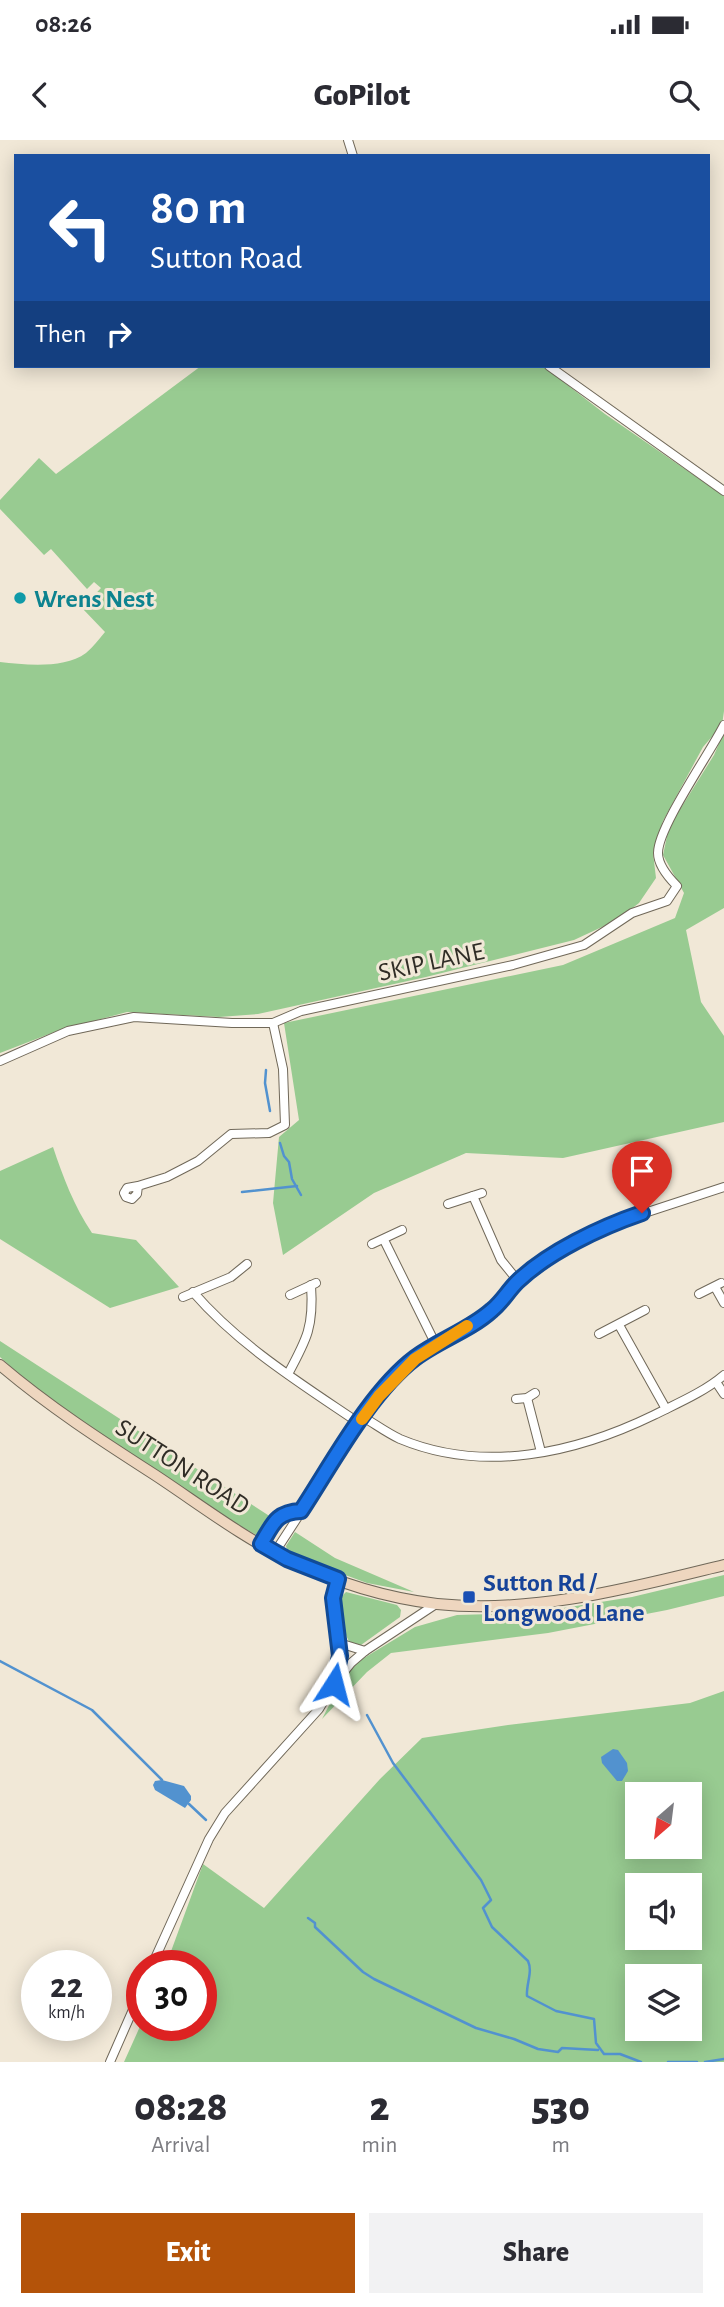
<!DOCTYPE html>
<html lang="en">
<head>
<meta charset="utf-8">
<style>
	:root { --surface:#fff; --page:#f2f2f3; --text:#2b2b33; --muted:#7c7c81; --accent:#b45309 }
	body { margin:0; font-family:"Alegreya Sans",sans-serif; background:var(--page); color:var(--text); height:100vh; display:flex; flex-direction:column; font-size:26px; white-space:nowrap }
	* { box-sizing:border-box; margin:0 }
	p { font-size:23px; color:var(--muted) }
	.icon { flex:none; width:38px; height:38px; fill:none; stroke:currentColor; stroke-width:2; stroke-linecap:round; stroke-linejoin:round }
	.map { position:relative; height:1922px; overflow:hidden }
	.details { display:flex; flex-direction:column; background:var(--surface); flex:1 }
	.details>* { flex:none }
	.top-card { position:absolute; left:14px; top:14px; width:696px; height:214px; border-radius:0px; box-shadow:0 4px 18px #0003; background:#1a4fa0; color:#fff; overflow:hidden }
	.needle { width:46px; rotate:208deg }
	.tools { position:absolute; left:625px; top:1642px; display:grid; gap:14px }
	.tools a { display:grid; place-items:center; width:77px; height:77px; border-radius:0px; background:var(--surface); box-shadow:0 4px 18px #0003; font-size:35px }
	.speed { position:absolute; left:21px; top:1810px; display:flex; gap:14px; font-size:35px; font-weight:700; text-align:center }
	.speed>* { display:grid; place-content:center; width:91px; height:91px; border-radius:50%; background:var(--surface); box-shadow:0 4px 18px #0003; line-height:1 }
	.speed small { font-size:18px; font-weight:400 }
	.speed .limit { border:10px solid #d22; background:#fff; color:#111 }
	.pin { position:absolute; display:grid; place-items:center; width:60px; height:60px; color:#fff; margin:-72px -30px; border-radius:50% 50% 50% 0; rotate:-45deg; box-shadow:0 0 7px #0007 }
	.pin .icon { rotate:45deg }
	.me { position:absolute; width:77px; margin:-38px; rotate:9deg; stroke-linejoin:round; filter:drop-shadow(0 0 5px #0008) }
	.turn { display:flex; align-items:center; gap:24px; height:147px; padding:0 21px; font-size:32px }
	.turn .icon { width:91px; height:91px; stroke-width:2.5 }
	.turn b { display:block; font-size:49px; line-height:60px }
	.then { display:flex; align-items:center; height:66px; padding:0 21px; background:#0003; gap:14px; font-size:26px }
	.eta { display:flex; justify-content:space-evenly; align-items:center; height:119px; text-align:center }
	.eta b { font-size:42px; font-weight:800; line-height:49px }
	.action { display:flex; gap:14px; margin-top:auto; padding:14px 21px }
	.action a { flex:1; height:80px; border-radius:0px; background:var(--accent); color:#fff; font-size:28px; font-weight:800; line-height:80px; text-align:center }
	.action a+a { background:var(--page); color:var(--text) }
	.status { display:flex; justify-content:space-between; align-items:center; height:49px; padding:0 35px; background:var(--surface); direction:ltr }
	.status svg { height:19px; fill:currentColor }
	header { display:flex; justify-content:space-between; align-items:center; height:91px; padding:0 21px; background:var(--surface); font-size:32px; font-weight:800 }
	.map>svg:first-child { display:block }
	.green { fill:#98cb91; fill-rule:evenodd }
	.water { fill:#5292cf }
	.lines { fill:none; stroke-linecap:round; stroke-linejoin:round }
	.stream { stroke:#5292cf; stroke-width:2.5 }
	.street-casing { stroke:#706859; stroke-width:10 }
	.secondary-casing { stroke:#706859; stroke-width:12 }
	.street { stroke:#fff; stroke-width:8 }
	.secondary { stroke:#eed6bf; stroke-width:10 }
	.route-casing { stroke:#114b97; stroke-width:18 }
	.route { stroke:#1a73e8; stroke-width:12 }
	.slow { stroke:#f59e0b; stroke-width:12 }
	.culture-dot { fill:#0f9aa8; stroke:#f1e8d7; stroke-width:2.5 }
	.transit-dot { fill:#1a4fb4; stroke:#f1e8d7; stroke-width:2.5 }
	.labels { text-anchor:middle; stroke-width:6; stroke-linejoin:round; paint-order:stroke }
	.culture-label { font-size:26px; font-weight:bold; fill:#0d838f; stroke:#f1e8d7; text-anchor:start }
	.street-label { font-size:26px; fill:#302d26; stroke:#f1e8d7 }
	.transit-label { font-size:26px; font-weight:bold; fill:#164399; stroke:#f1e8d7; text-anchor:start }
</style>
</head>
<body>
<div class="status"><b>08:26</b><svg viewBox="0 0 49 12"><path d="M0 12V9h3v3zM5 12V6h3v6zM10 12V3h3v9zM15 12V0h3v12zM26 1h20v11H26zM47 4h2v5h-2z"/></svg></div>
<header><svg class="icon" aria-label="back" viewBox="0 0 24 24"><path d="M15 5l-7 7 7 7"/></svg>GoPilot<svg class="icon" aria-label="search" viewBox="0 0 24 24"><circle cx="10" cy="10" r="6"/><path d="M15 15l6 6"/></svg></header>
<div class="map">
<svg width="724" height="1922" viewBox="0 0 724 1922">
	<rect width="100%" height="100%" fill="#f1e8d7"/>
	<g class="green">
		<path d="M 201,226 L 543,226 L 605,274 L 724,356 L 724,571 L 722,585 L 703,607 L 663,681 L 653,713 L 656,738 L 639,763 L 617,780 L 574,800 L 426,837 L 258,874 L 219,877 L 127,872 L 57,891 L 0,913 L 0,522 C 26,525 64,529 86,513 C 93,507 99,499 105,492 L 82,468 L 101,448 L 94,442 L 87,449 L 51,409 L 44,415 L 0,369 L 0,360 L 39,318 L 56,334 Z"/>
		<path d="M 724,592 L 724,768 L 686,790 L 701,862 L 724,896 L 724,982 L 563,1018 L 466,1013 L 374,1053 L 283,1115 L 273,1063 L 279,997 L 299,980 L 284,883 L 563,825 L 675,778 L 684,753 L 663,715 L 669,687 L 714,615 Z"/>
		<path d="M 53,1007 C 63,1037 74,1066 92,1093 L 136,1100 L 179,1147 L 110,1168 L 0,1099 L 0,1031 Z"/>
		<path d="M 0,1201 L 271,1377 L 258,1396 L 235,1383 C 156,1330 70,1282 0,1217 Z"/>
		<path d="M 295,1392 L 335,1418 L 414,1452 L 367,1443 L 288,1414 L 286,1406 Z"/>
		<path d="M 724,1435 L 724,1456 L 667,1470 L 548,1493 L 391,1513 L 367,1532 L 322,1579 L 342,1540 L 359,1521 L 415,1487 L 457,1475 L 532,1473 L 632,1457 Z"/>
		<path d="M 346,1452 L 397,1465 L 401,1470 L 400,1477 L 361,1505 L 350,1503 C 342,1489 333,1463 346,1452 Z"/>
		<path d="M 724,1551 L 724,1922 L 124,1922 L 142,1882 L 142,1885 L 201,1885 L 201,1825 L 166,1825 L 203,1724 L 264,1768 L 380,1639 L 422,1598 L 508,1585 L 690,1563 ZM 637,1654 L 690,1654 L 690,1706 L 637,1706 ZM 637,1745 L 690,1745 L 690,1797 L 637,1797 ZM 637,1836 L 690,1836 L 690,1888 L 637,1888 Z"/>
	</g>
	<g class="water">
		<path d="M 613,1609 L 618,1610 L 627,1623 L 628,1631 L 622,1641 L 617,1641 L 602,1623 L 601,1617 Z"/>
		<path d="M 162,1640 L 184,1646 L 191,1656 L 191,1660 L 185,1668 L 155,1650 L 153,1645 L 155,1641 Z"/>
	</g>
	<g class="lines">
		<g class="stream">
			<path d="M 266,930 L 265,943 L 270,971"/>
			<path d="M 280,1003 L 284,1016 L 289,1022 L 292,1039 L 301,1055"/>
			<path d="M 242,1052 L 297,1046"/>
			<path d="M 0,1521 L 92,1570 L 162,1640"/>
			<path d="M 367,1575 L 393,1623 L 481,1740 L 491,1760 L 483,1768 L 492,1787 L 528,1821 C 533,1832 526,1844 527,1856 L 556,1871 L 594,1879 L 596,1903 L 604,1914 L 620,1914 L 641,1922"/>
			<path d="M 189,1664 L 206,1680"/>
			<path d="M 308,1778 L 315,1783 L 315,1787 L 363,1832 L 374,1839 L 476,1888 L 514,1899 L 538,1909 L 558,1912 L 562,1908 L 598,1910"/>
			<path d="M 668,1922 L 697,1922"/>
			<path d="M 705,1922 L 724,1919"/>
		</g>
		<g class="street-casing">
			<g id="street">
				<path d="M 348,0 L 353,16"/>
				<path d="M 549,226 L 724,351"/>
				<path d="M 0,921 L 68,891 L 134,877 L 232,883 L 273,883 L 301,871 L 513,825 L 584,805 L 632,773 L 667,761 L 677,746 C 669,738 658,725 658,713 C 658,687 710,613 724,585"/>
				<path d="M 138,1046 L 127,1048 L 124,1053 L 126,1057 L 132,1059 L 137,1054 L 138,1046 L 167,1037 L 198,1021 L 231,994 L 269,993 L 285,985 L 283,929 L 273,883"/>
				<path d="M 473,1056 L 501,1120 L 518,1141"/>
				<path d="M 448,1064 L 482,1053"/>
				<path d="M 384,1100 L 436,1205"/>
				<path d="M 372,1104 L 402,1090"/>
				<path d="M 715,1147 L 724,1163"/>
				<path d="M 193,1152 C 240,1206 300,1243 359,1283"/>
				<path d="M 699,1154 L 721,1143"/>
				<path d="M 290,1155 L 316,1143"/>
				<path d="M 183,1157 L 231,1137 L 247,1124"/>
				<path d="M 619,1185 L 666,1269"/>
				<path d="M 599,1194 L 645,1170"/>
				<path d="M 288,1234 C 307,1199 314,1186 311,1145"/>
				<path d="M 716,1242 L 724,1254"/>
				<path d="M 527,1258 L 541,1312"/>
				<path d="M 516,1259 L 527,1258 L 535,1253"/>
				<path d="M 363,1277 C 375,1284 387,1293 400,1299 C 484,1334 576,1313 654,1275 C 678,1263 704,1252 724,1235"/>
				<path d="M 261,1404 C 273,1384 276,1372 301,1371"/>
				<path d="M 275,1412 L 363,1277 L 379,1256 L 415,1218 L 492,1171 L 518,1141 L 550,1118 L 617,1082 L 724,1047"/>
				<path d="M 339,1503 L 365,1511"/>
				<path d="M 334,1541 L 340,1516 L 333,1458 L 338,1439"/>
				<path d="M 152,1825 L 209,1699 L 225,1673 L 319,1569 L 334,1544 L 351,1523 L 365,1511 L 436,1464"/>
				<path d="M 110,1922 L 142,1849"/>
			</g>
		</g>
		<g class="secondary-casing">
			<path id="secondary" d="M 0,1225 C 48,1266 102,1301 155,1335 C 199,1364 243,1398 290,1420 C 335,1442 387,1458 437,1464 C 535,1474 630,1448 724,1425"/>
		</g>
		<use href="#street" class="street"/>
		<use href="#secondary" class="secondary"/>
	</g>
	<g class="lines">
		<g class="route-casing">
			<path id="route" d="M 334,1544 L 340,1516 L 333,1458 L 338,1439 L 287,1419 L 261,1404 C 273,1384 276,1372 301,1371 C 332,1324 370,1252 415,1218 C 439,1200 470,1190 492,1170 C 502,1162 508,1151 517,1142 C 548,1112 601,1087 642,1073"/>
		</g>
		<use href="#route" class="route"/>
		<path class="slow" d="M 362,1279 L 379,1256 L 415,1219 L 467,1186"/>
	</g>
	<circle class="culture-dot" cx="20" cy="458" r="7"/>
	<rect class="transit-dot" x="462" y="1450" width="14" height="14" rx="3.5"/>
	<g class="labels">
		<g class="culture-label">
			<text x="34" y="467">Wrens Nest</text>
		</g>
		<g class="street-label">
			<text transform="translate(431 821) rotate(-12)" y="9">SKIP LANE</text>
			<text transform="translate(183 1326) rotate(33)" y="9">SUTTON ROAD</text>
		</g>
		<g class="transit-label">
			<text x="483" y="1451">Sutton Rd /<tspan x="483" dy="30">Longwood Lane</tspan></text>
		</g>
	</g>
</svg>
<div class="tools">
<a><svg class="needle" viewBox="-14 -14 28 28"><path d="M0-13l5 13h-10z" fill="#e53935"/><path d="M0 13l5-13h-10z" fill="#7c7c81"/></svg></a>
<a><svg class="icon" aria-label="sound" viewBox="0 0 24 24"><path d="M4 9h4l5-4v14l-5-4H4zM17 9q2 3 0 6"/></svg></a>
<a><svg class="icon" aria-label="layers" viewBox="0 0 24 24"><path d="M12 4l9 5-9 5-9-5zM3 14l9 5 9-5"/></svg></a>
</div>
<div class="speed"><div>22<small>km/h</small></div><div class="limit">30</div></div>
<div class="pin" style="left:642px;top:1073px;background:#d93025"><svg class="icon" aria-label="arrive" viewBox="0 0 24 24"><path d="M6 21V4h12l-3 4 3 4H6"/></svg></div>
<svg class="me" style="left:334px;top:1544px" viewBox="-20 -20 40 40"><path d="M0-17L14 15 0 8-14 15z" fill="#1a73e8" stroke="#fff" stroke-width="4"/></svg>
<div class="top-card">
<div class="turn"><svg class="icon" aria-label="left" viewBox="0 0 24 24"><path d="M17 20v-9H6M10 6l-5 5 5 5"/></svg><div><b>80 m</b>Sutton Road</div></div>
<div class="then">Then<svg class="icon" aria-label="right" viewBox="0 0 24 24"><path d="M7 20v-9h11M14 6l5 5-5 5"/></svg></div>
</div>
</div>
<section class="details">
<div class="eta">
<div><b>08:28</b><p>Arrival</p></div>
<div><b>2</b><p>min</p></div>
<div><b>530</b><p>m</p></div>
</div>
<div class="action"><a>Exit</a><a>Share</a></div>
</section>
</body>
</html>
